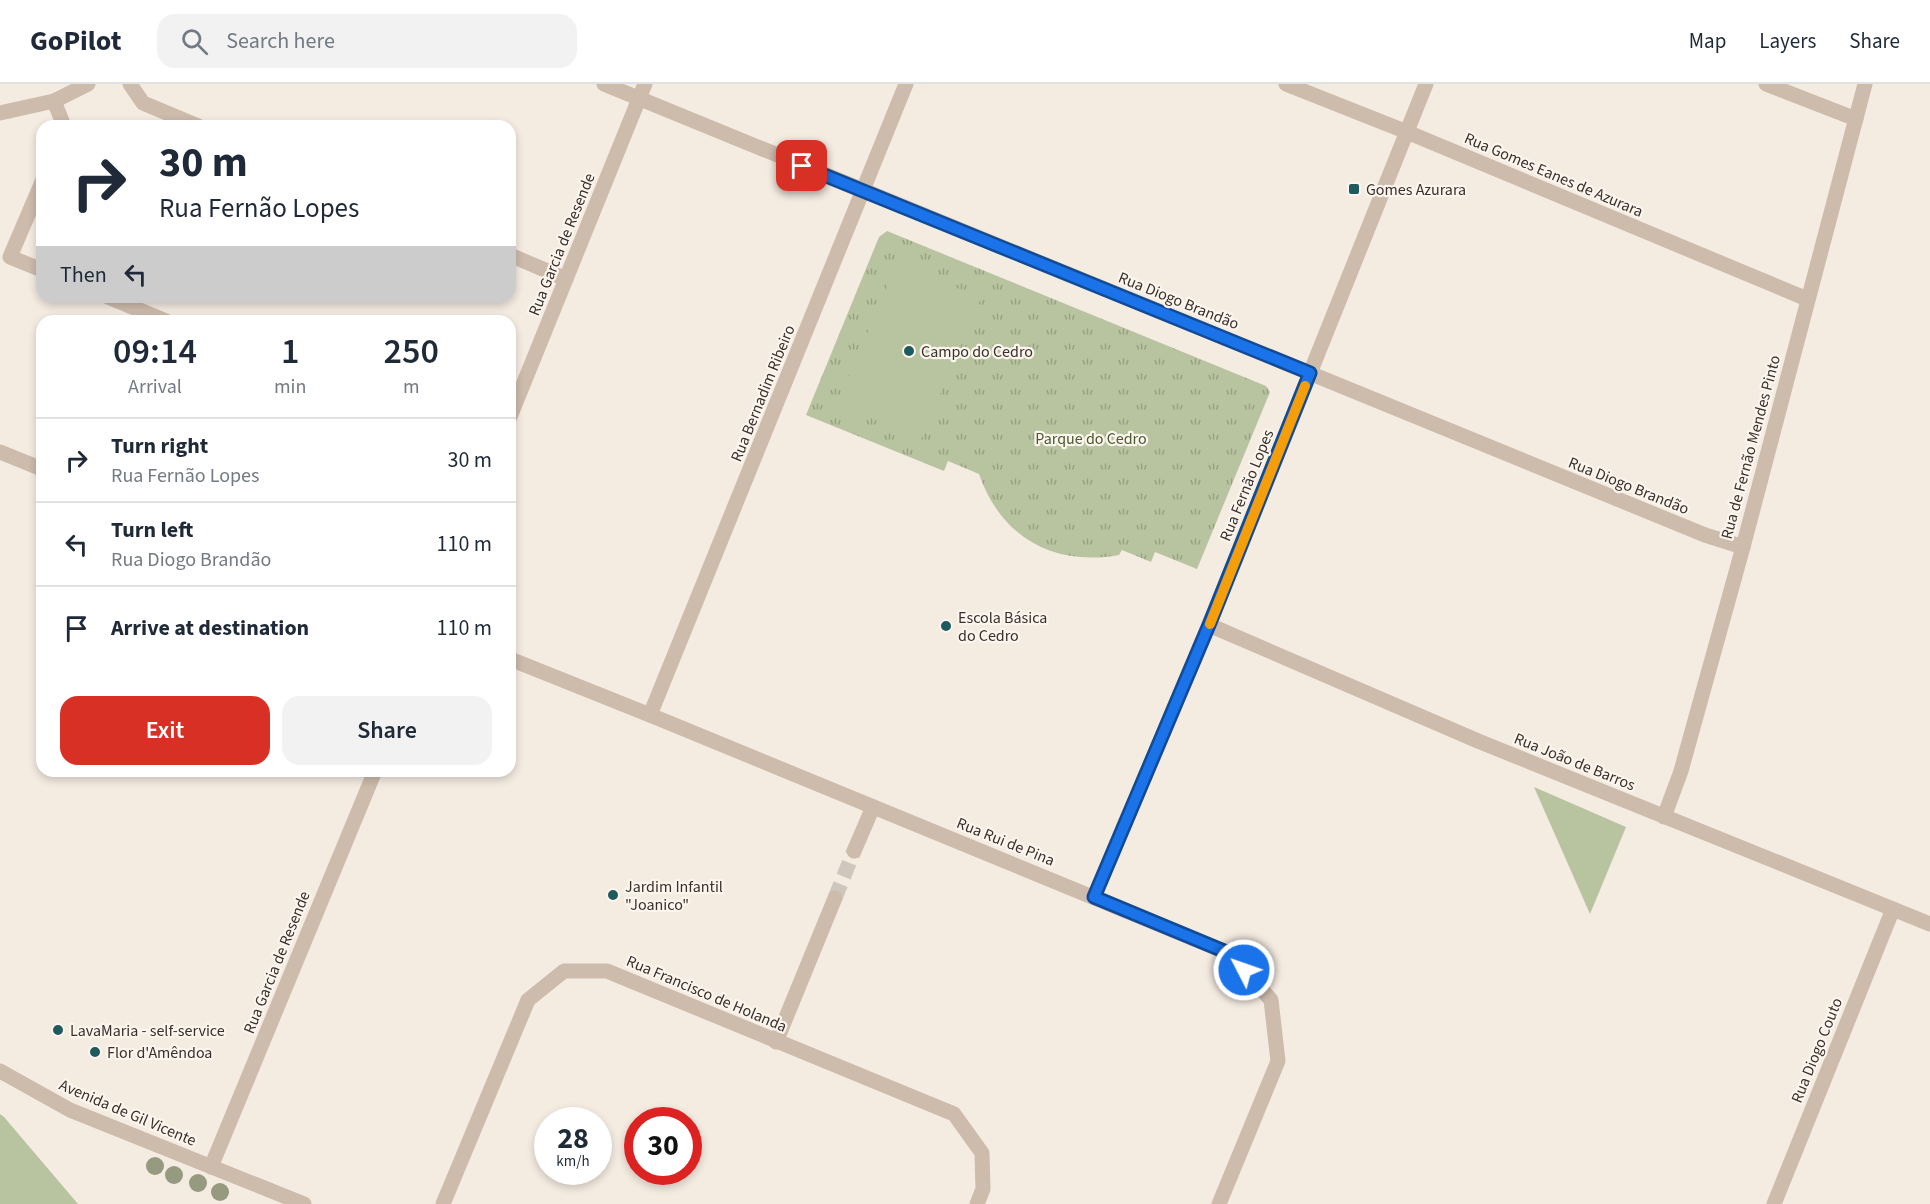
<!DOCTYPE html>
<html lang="en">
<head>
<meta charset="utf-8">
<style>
	:root { --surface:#fff; --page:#f2f2f3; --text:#1f2937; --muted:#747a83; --line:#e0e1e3; --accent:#d93025 }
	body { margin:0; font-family:"Source Sans 3",sans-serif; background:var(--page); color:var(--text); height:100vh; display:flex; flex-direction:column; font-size:22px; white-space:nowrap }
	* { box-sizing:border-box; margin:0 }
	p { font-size:20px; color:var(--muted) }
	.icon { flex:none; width:33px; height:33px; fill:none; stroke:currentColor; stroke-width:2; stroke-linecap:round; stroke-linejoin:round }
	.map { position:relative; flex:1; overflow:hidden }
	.sheet { position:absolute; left:36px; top:231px; width:480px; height:462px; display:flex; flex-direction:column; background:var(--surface); border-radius:18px; box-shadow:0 3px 9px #0003 }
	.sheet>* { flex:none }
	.hud { position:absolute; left:36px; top:36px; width:480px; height:183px; border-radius:18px; box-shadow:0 3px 9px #0003; background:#fff; color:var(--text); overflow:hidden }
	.speed { position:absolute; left:534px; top:1023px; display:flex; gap:12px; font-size:30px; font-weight:700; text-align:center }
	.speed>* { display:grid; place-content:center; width:78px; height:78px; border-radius:50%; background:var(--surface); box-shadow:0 3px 9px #0003; line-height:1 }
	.speed small { font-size:15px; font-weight:400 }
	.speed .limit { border:9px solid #d22; background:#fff; color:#111 }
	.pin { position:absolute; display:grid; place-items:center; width:51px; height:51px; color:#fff; margin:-26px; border-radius:12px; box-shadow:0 3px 9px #0006 }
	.me { position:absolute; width:66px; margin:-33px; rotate:311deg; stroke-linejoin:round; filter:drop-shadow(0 0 4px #0008) }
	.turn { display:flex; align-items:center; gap:21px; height:126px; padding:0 24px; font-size:27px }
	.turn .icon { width:78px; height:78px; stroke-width:2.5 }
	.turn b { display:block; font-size:42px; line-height:51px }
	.then { display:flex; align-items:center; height:57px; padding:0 24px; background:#0003; gap:12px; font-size:22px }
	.eta { display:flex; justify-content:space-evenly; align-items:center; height:102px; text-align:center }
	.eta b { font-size:36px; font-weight:600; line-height:42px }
	.cta { display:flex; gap:12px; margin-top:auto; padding:12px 24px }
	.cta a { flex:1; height:69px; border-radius:18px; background:var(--accent); color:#fff; font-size:24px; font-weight:600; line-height:69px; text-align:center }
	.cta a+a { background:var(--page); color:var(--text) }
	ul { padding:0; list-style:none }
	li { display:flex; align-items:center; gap:18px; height:84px; padding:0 24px; border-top:2px solid var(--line) }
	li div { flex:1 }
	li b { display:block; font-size:22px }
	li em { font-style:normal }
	header { display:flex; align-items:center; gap:36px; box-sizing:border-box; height:84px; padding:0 30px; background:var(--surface); border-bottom:2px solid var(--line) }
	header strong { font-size:28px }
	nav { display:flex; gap:33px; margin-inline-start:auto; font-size:21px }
	.search { width:420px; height:54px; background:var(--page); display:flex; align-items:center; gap:15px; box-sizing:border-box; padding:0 21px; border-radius:18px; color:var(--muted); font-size:22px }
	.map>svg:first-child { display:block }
	.grass { fill:url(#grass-tufts) }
	.garden { fill:#b8c4a0 }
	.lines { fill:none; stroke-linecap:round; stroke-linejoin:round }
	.minor-tunnel { stroke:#cfc6bd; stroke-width:15; stroke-dasharray:15 8; stroke-linecap:butt }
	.minor { stroke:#cdbbac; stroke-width:15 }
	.tertiary { stroke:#cdbbac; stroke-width:15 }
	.tree { fill:#969b7f }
	.route-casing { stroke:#114b97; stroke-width:15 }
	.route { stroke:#1a73e8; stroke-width:10 }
	.slow { stroke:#f59e0b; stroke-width:10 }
	.poi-dot { fill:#1f5a5e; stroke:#fbf5ee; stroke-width:2 }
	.labels { text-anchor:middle; stroke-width:4.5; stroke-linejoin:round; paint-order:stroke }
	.street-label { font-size:16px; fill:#3b302b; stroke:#fbf5ee }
	.poi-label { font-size:16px; fill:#3b302b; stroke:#fbf5ee; text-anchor:start }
	.park-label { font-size:16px; fill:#4a5a2e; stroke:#fbf5ee }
</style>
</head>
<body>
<header>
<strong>GoPilot</strong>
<div class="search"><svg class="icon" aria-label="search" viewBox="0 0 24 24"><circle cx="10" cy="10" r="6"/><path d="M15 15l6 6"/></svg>Search here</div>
<nav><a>Map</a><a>Layers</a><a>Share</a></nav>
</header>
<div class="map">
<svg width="1930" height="1120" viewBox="0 0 1930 1120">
	<defs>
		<pattern id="grass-tufts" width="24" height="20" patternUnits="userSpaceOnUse" patternTransform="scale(1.5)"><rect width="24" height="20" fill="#b8c4a0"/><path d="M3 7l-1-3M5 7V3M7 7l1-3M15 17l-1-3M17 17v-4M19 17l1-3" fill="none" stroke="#97a083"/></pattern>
	</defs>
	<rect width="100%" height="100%" fill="#f4ebe1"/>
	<path class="grass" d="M 887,147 L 1266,302 L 1270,308 L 1197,485 L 1155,468 L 1151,478 L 1122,466 L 1119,471 C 1053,483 1001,453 979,390 L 948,377 L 944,387 L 806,331 L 879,153 Z"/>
	<g class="garden">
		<path d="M 897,179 L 981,214 L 921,355 L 837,320 Z"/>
		<path d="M 1534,703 L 1626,743 L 1590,830 Z"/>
		<path d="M 0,1030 L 4,1033 L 78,1120 L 0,1120 Z"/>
	</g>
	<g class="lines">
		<path class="minor-tunnel" d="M 835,814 L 854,767"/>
		<g class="minor">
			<path d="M 130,0 L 143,19 L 198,42"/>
			<path d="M 604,0 L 1705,451 L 1743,463"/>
			<path d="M 1286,0 L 1407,48 L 1807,215"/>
			<path d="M 1766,0 L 1856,35"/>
			<path d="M 54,17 L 64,42"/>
			<path d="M 42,98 L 10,173 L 42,186"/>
			<path d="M 510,171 L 566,195"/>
			<path d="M 108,213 L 166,237"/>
			<path d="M 510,333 L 645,0"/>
			<path d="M 0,368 L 42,385"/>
			<path d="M 1209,541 L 1478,657 L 1930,840"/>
			<path d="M 510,575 L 650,631 L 1231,870 L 1271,916 L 1278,977 L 1219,1120"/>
			<path d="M 650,631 L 906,0"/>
			<path d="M 1664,733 L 1681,687 L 1743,463 L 1865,0"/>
			<path d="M 854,767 L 873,723"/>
			<path d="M 1094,813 L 1209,541 L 1426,0"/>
			<path d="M 776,958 L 835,814"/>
			<path d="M 211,1083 L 375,687"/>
			<path d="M 443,1120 L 528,916 L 564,887 L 607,887 L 954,1030 L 982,1069 L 983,1105 L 977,1120"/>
			<path d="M 1774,1120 L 1893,825"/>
		</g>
		<g class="tertiary">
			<path d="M 0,29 L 54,17 L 88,0"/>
			<path d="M 0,987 L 70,1026 L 304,1120"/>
		</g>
	</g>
	<g class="tree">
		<circle cx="155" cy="1082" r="9"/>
		<circle cx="174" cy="1091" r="9"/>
		<circle cx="198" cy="1099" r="9"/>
		<circle cx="220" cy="1108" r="9"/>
	</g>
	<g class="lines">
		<g class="route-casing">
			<path id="route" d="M 802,82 L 1310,289 L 1209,541 L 1094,813 L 1231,870 L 1244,886"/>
		</g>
		<use href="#route" class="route"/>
		<path class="slow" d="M 1210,540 L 1305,302"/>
	</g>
	<g class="poi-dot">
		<rect x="1348" y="99" width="12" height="12" rx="3"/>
		<circle cx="909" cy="267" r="6"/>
		<circle cx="946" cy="542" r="6"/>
		<circle cx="613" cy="811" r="6"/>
		<circle cx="58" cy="946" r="6"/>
		<circle cx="95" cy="968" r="6"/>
	</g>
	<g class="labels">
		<g class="street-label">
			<text transform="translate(1554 90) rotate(23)" y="6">Rua Gomes Eanes de Azurara</text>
			<text transform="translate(561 160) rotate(-68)" y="6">Rua Garcia de Resende</text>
			<text transform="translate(1179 216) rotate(22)" y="6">Rua Diogo Brandão</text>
			<text transform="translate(762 309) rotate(-68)" y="6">Rua Bernadim Ribeiro</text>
			<text transform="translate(1750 363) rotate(-75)" y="6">Rua de Fernão Mendes Pinto</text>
			<text transform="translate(1246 401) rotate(-68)" y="6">Rua Fernão Lopes</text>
			<text transform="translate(1629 401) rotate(22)" y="6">Rua Diogo Brandão</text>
			<text transform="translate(1575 677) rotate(22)" y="6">Rua João de Barros</text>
			<text transform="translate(1006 757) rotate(22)" y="6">Rua Rui de Pina</text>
			<text transform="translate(276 878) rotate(-68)" y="6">Rua Garcia de Resende</text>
			<text transform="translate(707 909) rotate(23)" y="6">Rua Francisco de Holanda</text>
			<text transform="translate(1816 966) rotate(-68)" y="6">Rua Diogo Couto</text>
			<text transform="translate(128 1028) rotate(23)" y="6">Avenida de Gil Vicente</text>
		</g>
		<g class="poi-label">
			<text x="1366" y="111">Gomes Azurara</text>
			<text x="921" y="273">Campo do Cedro</text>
			<text x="958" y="539">Escola Básica<tspan x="958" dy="18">do Cedro</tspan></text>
			<text x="625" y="808">Jardim Infantil<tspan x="625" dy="18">"Joanico"</tspan></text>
			<text x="70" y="952">LavaMaria - self-service</text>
			<text x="107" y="974">Flor d'Amêndoa</text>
		</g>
		<g class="park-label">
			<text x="1091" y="360">Parque do Cedro</text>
		</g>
	</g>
</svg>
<div class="speed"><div>28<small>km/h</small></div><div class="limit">30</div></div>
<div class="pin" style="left:802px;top:82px;background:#d93025"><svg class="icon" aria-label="arrive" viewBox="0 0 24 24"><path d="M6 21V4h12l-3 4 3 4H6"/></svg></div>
<svg class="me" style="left:1244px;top:886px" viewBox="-20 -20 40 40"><circle r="17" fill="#1a73e8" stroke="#fff" stroke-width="3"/><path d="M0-11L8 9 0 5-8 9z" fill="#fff"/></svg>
<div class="hud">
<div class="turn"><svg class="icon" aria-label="right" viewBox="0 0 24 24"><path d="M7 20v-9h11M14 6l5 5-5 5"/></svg><div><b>30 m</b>Rua Fernão Lopes</div></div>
<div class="then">Then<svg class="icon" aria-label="left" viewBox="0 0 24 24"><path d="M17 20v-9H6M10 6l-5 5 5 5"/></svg></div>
</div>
<section class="sheet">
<div class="eta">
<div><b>09:14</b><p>Arrival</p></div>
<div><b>1</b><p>min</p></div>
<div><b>250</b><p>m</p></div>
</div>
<ul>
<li><svg class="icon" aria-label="right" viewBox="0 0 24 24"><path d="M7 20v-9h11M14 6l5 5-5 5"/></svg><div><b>Turn right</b><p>Rua Fernão Lopes</p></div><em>30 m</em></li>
<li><svg class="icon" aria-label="left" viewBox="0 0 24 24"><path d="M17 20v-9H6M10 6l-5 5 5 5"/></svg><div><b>Turn left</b><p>Rua Diogo Brandão</p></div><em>110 m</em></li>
<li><svg class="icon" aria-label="arrive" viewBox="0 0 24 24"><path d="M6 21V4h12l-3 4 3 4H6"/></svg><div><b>Arrive at destination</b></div><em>110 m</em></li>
</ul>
<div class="cta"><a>Exit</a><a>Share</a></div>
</section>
</div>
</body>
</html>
